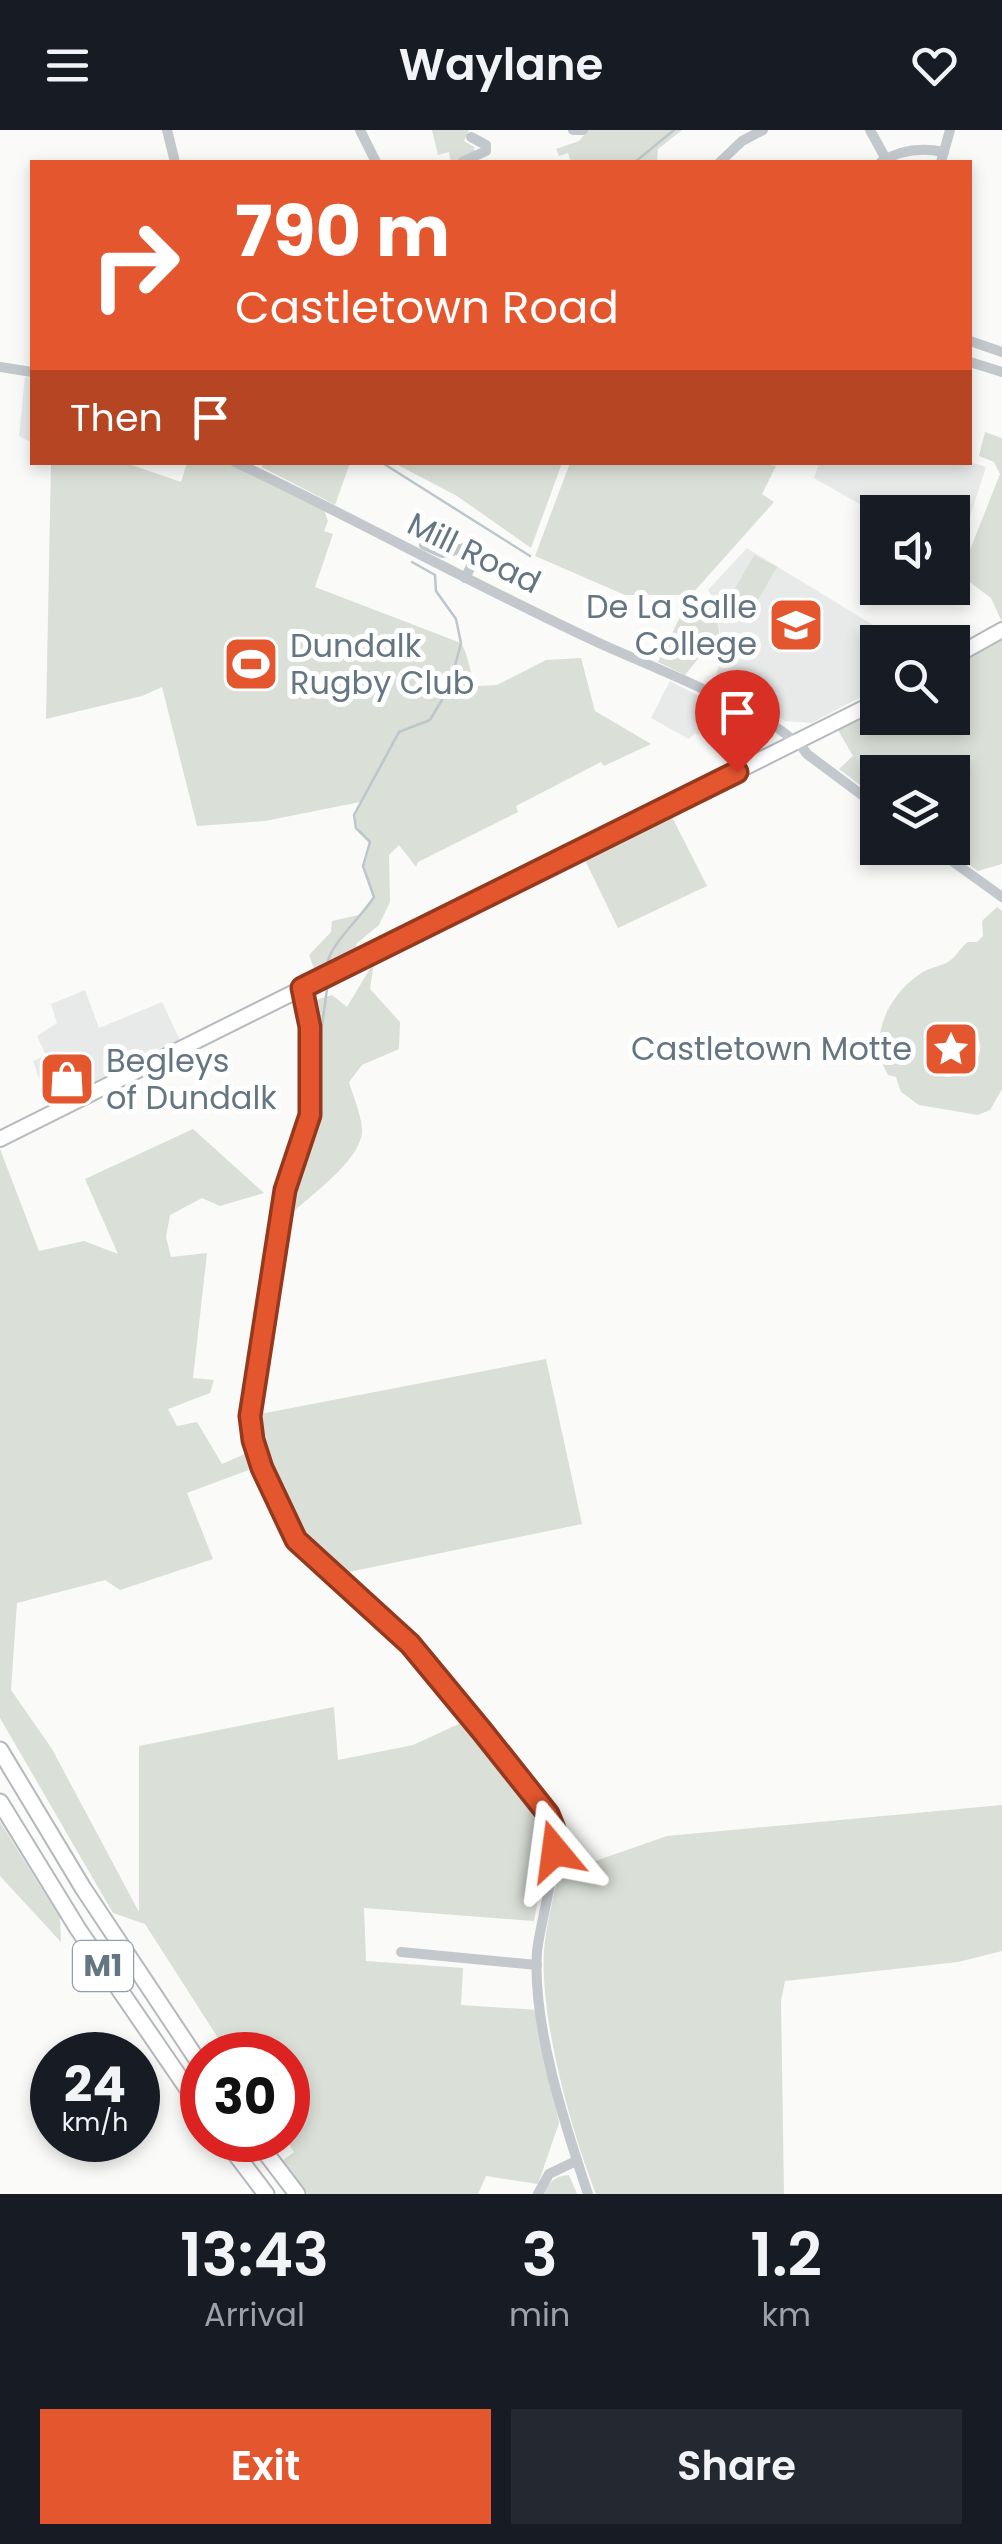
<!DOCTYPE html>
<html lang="en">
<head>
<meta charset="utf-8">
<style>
	:root { --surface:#171b24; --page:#242831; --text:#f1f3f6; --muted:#9ea1a6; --accent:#e4572e }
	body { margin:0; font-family:Poppins,sans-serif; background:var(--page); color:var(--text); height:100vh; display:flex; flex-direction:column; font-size:38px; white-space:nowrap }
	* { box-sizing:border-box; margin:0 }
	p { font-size:32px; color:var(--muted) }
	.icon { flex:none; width:55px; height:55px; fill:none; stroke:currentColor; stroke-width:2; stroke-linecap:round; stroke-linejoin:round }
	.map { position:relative; height:2064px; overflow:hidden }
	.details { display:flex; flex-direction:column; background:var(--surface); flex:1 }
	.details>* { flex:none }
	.guide { position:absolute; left:30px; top:30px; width:942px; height:305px; border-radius:0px; box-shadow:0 5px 15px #0003; background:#e4572e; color:#fff; overflow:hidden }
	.tools { position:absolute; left:860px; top:365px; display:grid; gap:20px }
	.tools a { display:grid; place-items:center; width:110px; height:110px; border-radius:0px; background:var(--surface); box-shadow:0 5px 15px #0003; font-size:50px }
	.speed { position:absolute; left:30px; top:1902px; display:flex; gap:20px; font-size:50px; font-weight:700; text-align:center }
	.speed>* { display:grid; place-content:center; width:130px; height:130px; border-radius:50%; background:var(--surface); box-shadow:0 5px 15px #0003; line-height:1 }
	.speed small { font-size:25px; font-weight:400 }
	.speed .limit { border:15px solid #d22; background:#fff; color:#111 }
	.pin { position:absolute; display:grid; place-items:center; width:85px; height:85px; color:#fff; margin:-102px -42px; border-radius:50% 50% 50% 0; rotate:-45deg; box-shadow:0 0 10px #0007 }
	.pin .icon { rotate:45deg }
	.me { position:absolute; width:110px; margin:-55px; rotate:344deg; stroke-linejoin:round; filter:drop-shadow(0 0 8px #0008) }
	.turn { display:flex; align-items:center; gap:35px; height:210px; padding:0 40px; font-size:45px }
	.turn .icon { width:130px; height:130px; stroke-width:2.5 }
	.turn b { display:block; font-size:70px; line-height:85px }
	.then { display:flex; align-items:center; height:95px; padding:0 40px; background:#0003; gap:20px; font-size:38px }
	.eta { display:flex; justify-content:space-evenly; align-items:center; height:170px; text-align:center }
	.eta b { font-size:60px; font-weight:600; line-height:70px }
	.button { display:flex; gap:20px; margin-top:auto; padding:20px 40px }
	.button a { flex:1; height:115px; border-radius:0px; background:var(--accent); color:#fff; font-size:40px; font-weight:600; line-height:115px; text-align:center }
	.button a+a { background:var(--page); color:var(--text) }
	header { display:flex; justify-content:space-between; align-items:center; height:130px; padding:0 40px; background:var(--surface); font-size:45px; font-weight:600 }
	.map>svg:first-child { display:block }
	.built { fill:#e8e9e9 }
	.green { fill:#dadfd7; fill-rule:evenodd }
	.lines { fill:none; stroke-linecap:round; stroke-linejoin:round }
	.stream { stroke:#bbc7cb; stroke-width:2.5 }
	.major-casing { stroke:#b5babe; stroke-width:18 }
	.highway-casing { stroke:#b4b9bd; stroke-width:19 }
	.minor { stroke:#c3c8cc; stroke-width:10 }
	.major { stroke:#fff; stroke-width:14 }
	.highway { stroke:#fff; stroke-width:15 }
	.route-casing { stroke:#94391e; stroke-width:25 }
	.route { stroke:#e4572e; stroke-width:18 }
	.labels { text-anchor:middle; stroke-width:10; stroke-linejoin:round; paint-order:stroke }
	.shield { fill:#fff; stroke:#939fa8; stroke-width:2.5 }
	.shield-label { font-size:30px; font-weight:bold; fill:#657683 }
	.street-label { font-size:32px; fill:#657683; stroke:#fff }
	.poi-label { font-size:32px; fill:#657683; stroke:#fff; text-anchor:end }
</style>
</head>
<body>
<header><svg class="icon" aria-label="menu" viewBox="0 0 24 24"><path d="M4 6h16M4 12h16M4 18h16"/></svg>Waylane<svg class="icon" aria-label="heart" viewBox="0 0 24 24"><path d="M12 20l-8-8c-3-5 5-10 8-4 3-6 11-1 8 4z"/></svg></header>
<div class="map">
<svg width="1002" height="2064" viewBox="0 0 1002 2064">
	<rect width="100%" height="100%" fill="#fafaf8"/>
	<g class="built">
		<path d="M 25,247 L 32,248 L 32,313 L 19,306 Z"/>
		<path d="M 970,332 L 986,337 L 956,429 L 953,427 L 952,382 L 877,384 L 814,348 L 819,333 Z"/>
		<path d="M 747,418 L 901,512 L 878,512 L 877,558 L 812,593 L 785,591 L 714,554 L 721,525 L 718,477 L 708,460 Z"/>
		<path d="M 670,551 L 729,581 L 725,589 L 733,593 L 726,601 L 717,596 L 699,605 L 695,603 L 689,609 L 651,588 Z"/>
		<path d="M 85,860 L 99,898 L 162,872 L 180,910 L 49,977 L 33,931 L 46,925 L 37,906 L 57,893 L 51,874 Z"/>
	</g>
	<g class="green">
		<path d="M 432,0 L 469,0 L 464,11 L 474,17 L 475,23 L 451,32 L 449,22 L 438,25 Z"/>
		<path d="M 588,0 L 682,0 L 658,19 L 657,32 L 571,32 L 568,23 L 559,26 L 556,19 L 579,11 Z"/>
		<path d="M 985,302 L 1002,308 L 1002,492 L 991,468 L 960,445 L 1000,344 L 994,332 L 979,326 Z"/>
		<path d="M 226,332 L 324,380 L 328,391 L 324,401 L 333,404 L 315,457 L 461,513 C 470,528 468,542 478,556 L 497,555 L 546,530 L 581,528 L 595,581 L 651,614 L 604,636 L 601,632 L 516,676 L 518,682 L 418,732 L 416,737 L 399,715 L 389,725 L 390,772 L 379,795 L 356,814 L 359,823 L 317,846 L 309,825 L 331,802 L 332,791 L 363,784 L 374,767 L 363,736 L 370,712 C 356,698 351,691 360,672 L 265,691 L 197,696 L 162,557 L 142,566 L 46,589 L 51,333 L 126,333 L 181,352 L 187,333 Z"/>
		<path d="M 262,333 L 262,332 L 350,333 L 335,375 L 262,337 Z"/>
		<path d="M 394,333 L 562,333 L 531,418 L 457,366 Z"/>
		<path d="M 759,333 L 776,336 L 762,364 L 774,372 L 691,465 L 625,465 L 535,426 L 570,333 Z"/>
		<path d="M 754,425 L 777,437 L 754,477 L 732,464 Z"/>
		<path d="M 717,476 L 719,503 L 685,545 L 658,532 L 682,483 Z"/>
		<path d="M 1002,506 L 1002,734 L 978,741 L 945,718 L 952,718 L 952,642 L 878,642 L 877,668 L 839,639 L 853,626 L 838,600 L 877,579 L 878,588 L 952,588 L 953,536 Z"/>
		<path d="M 670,683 L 707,756 L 618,798 L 583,726 Z"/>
		<path d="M 997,777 L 1002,781 L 1002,959 L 990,980 L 978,985 L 919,975 L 901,962 L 896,947 L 888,945 C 866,908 889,863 923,842 C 931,837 945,836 952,829 C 958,824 961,817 968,812 L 977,812 L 983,806 L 982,791 ZM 949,892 C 962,892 969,892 976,904 C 999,938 922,976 924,912 L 934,898 Z"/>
		<path d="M 374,832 L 370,859 L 400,892 L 399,919 L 362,935 L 349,952 C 353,966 361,984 362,999 C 364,1028 311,1065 291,1084 L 297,1045 L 315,999 L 317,961 L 313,871 L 332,865 L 347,877 Z"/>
		<path d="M 193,999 L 264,1063 L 220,1076 L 202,1068 L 170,1085 L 166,1107 L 171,1127 L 207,1123 L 193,1248 L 214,1250 L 210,1263 L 168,1279 L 177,1296 L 197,1292 L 222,1334 L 249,1322 L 257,1337 L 187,1363 L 213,1429 L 120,1460 L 105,1450 L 17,1473 L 11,1560 L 52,1619 L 139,1782 L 139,1616 L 334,1577 L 338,1630 L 413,1615 L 463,1592 L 530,1670 L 549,1710 L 534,1791 L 364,1778 L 366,1831 L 463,1838 L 461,1875 L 537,1880 L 559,1993 L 538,2054 L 486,2046 L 478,2064 L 308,2064 L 282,2031 L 294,2022 L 286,2010 L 288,1925 L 229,1925 L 145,1794 L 113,1783 L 0,1588 L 0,1019 L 39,1121 L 84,1111 L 118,1124 L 85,1049 Z"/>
		<path d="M 546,1229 L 582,1394 L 339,1444 L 292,1390 L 258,1311 L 255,1285 Z"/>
		<path d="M 1002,1675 L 1002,1821 L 958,1832 L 785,1851 L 781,1871 L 784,2064 L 596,2064 C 571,2000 540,1890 544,1821 C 546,1796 553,1770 558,1744 L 667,1706 Z"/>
		<path d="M 0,1692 L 60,1788 L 61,1812 L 0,1746 Z"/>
		<path d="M 569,2045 L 577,2064 L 544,2064 C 549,2051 556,2046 569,2045 Z"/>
	</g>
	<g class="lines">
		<g class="stream">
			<path d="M 635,32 L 674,0"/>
			<path d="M 381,332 L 530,426"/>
			<path d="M 327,839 C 325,818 362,787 374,767 L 363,736 L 370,712 L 356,698 L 354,685 L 399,602 L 430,590 L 449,558 L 461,513 L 456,489 L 436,461 L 435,445 L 412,432"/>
			<path d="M 315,907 L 322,895 L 328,852"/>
		</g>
		<g class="major-casing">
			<g id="major">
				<path d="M 952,528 L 1002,500"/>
				<path d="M 0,1009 L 878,571"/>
			</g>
		</g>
		<g class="highway-casing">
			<g id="highway">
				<path d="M 0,1620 L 83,1758 L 202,1937"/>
				<path d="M 0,1672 L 78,1799 L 202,1980"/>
				<path d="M 225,2010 L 266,2064"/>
				<path d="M 256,2010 L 297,2064"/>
			</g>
		</g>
		<g class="minor">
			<path d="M 167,0 L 175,32"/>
			<path d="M 360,0 L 376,32"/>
			<path d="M 573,0 L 583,0"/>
			<path d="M 870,0 L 886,29"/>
			<path d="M 462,32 L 486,21 L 486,15 L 471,7"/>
			<path d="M 720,32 L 742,11 L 763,0"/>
			<path d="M 881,32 C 901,19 921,17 944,22"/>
			<path d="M 941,32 L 950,0"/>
			<path d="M 970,211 L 1002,222"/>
			<path d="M 970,232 L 1002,242"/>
			<path d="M 0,237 L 32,242"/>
			<path d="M 235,332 C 358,390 476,456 599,513 C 638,531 775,585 796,614"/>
			<path d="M 424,415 L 442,423 L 465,418 L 477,425 L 465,448"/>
			<path d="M 799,613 L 807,624 L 878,677"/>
			<path d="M 934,718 L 1002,767"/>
			<path d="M 302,858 L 310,897 L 310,985 L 285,1060 L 250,1286 L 253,1309 L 262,1338 L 296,1410 L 410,1514 L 536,1667 C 542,1675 549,1683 553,1693 C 563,1719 540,1790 537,1822 C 532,1895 565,1995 588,2064"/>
			<path d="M 401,1822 L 537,1835"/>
			<path d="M 538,2064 L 549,2044 L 576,2031"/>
		</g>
		<use href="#major" class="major"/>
		<use href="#highway" class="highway"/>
	</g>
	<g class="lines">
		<g class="route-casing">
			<path id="route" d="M 555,1721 L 556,1704 L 548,1684 L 482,1601 L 410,1514 L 296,1410 L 262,1338 L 253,1310 L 250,1286 L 285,1060 L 310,985 L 310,897 L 302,858 L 737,642"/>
		</g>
		<use href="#route" class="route"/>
	</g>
	<defs>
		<g id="school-square" transform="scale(2.875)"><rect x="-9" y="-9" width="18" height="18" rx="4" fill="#e4572e" stroke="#fff"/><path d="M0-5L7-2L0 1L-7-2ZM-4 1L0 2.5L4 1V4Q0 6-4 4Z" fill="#fff"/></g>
		<g id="stadium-square" transform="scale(2.875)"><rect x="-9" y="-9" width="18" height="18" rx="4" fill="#e4572e" stroke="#fff"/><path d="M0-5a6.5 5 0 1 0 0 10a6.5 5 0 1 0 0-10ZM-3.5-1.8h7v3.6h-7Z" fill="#fff"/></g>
		<g id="sight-square" transform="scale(2.875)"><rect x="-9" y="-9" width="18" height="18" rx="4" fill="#e4572e" stroke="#fff"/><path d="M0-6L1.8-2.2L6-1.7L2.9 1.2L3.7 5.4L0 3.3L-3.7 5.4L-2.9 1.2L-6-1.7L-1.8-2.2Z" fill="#fff"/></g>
		<g id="shop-square" transform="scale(2.875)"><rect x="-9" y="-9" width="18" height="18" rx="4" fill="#e4572e" stroke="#fff"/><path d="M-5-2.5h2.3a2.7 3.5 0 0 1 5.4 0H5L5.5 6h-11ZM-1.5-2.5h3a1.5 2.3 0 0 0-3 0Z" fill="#fff"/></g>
	</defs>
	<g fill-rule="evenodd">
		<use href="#school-square" x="796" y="495"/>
		<use href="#stadium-square" x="251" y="534"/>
		<use href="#sight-square" x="951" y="919"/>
		<use href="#shop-square" x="67" y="949"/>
	</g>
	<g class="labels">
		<rect class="shield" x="73" y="1811" width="60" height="50" rx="8"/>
		<g class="shield-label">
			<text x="103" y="1846">M1</text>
		</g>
		<g class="street-label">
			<text transform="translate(474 423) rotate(26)" y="11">Mill Road</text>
		</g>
		<g class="poi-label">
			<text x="757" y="488">De La Salle<tspan x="757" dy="37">College</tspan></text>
			<text x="290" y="527" text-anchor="start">Dundalk<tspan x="290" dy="37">Rugby Club</tspan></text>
			<text x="912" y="930">Castletown Motte</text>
			<text x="106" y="942" text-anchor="start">Begleys<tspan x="106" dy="37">of Dundalk</tspan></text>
		</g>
	</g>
</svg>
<div class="tools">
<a><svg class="icon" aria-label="sound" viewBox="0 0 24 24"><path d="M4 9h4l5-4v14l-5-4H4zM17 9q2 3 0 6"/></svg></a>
<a><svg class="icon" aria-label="search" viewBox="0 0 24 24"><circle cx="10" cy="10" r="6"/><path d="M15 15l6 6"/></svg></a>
<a><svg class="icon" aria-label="layers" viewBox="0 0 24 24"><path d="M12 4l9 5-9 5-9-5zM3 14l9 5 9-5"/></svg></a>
</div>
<div class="speed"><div>24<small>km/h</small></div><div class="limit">30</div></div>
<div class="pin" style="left:737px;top:642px;background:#d93025"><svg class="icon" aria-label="arrive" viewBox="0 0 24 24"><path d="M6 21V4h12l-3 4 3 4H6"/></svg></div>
<svg class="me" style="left:555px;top:1721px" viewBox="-20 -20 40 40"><path d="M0-17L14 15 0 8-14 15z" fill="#e4572e" stroke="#fff" stroke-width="4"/></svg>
<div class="guide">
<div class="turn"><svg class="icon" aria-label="right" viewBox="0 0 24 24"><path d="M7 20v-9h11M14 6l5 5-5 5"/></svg><div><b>790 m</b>Castletown Road</div></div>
<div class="then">Then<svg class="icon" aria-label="arrive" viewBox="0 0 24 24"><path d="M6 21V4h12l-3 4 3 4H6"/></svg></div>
</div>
</div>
<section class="details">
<div class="eta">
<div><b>13:43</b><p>Arrival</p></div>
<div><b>3</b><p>min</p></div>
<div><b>1.2</b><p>km</p></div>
</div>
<div class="button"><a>Exit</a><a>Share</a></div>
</section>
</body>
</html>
